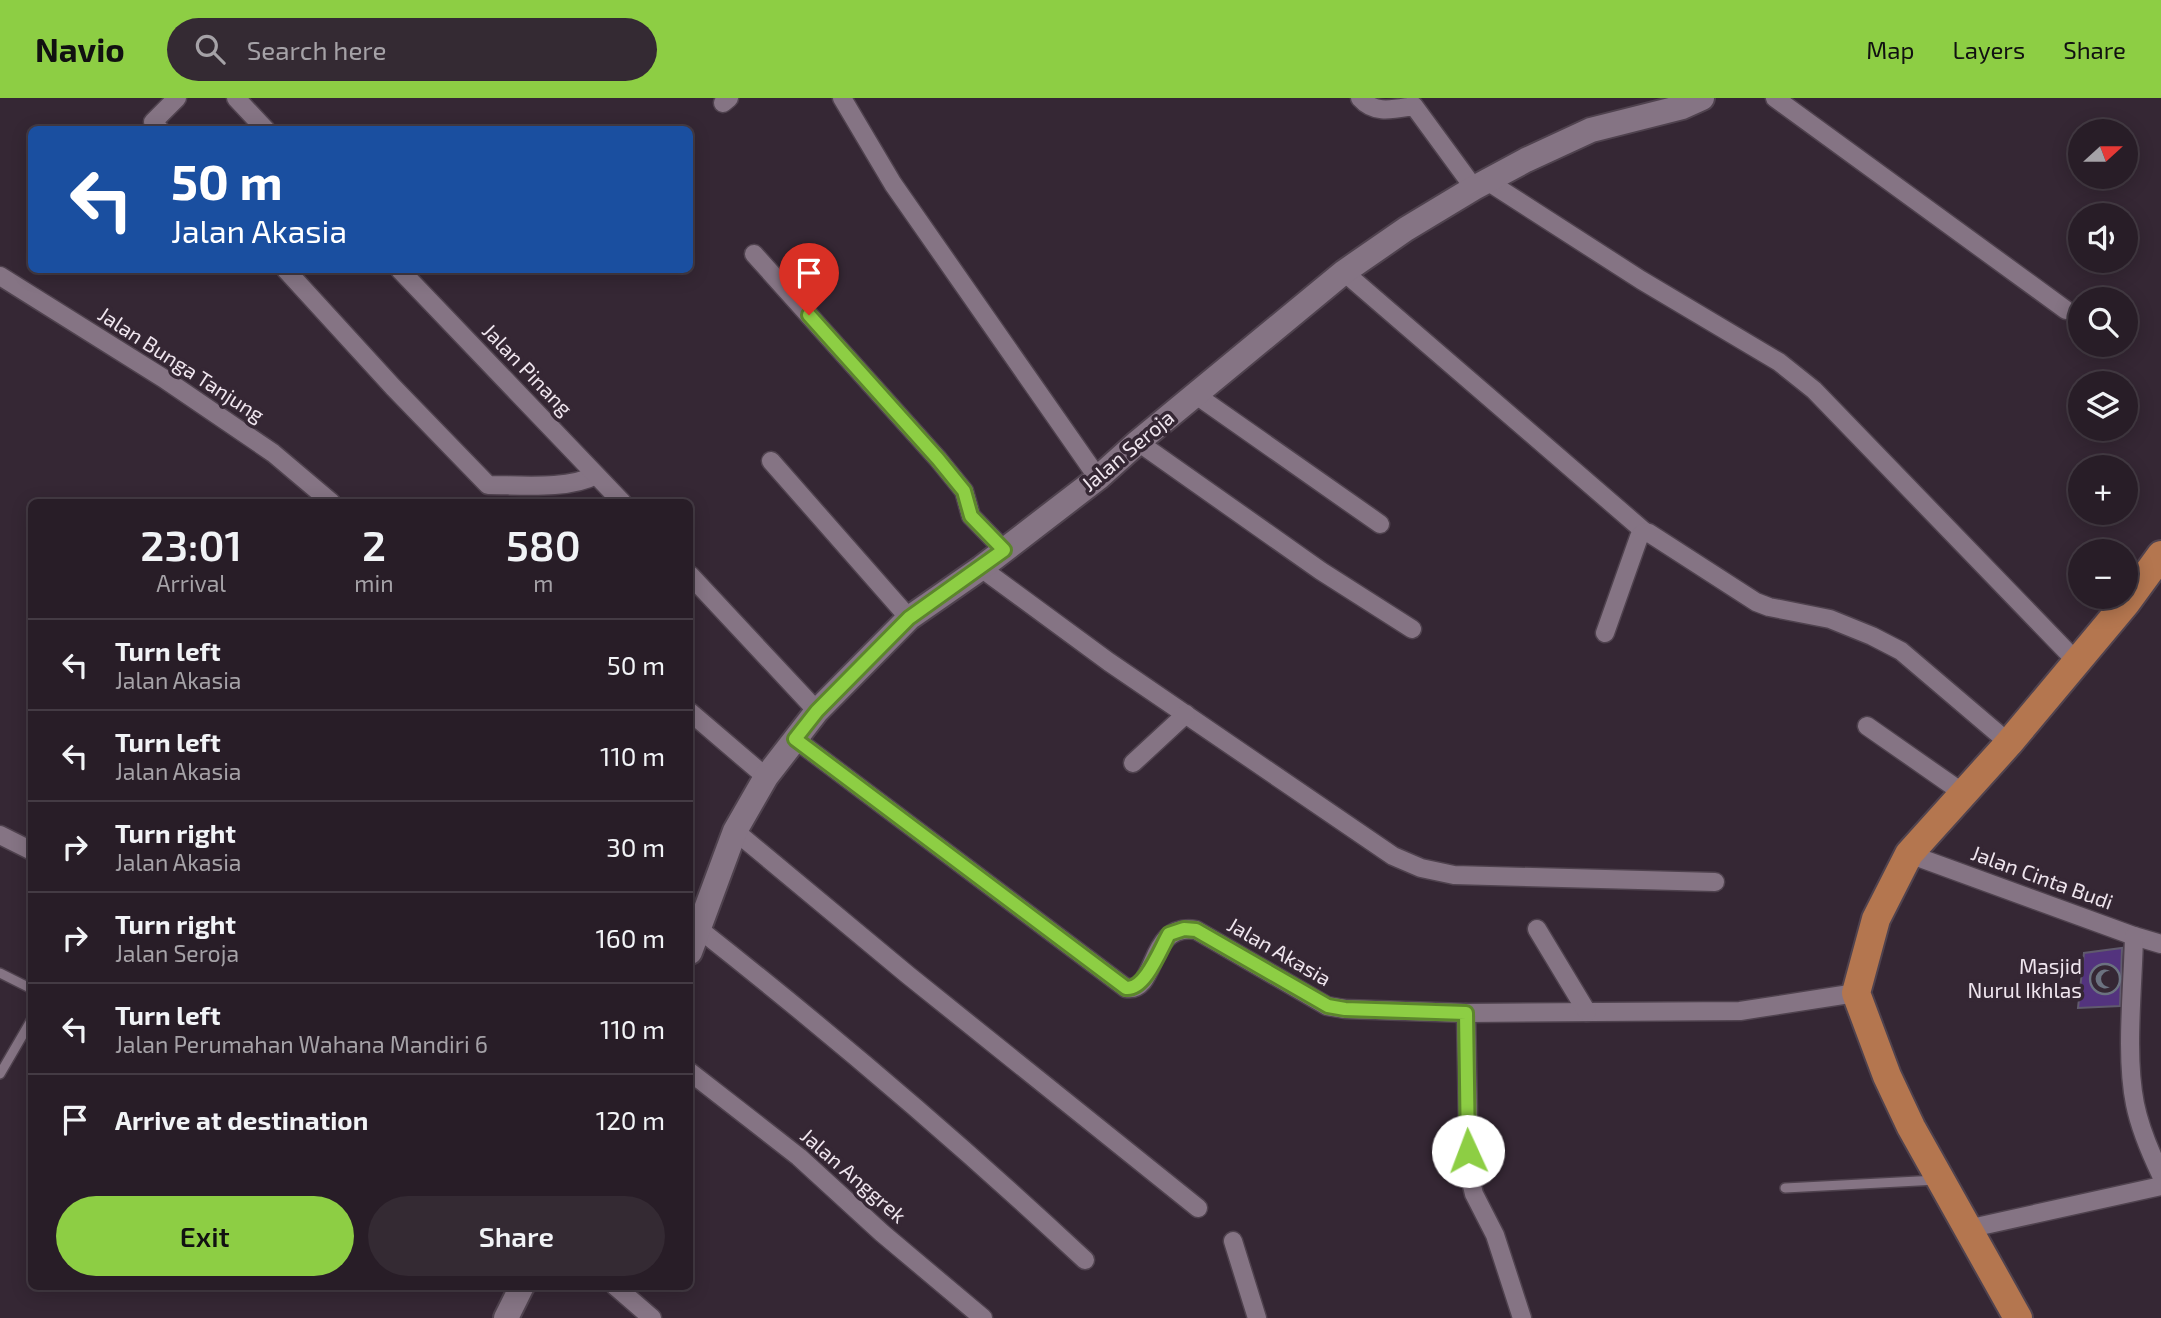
<!DOCTYPE html>
<html lang="en">
<head>
<meta charset="utf-8">
<style>
	:root { --surface:#281d27; --page:#342a33; --text:#f1f3f6; --muted:#a5a2a7; --line:#443b44; --accent:#8dce44 }
	body { margin:0; font-family:"Exo 2",sans-serif; background:var(--page); color:var(--text); height:100vh; display:flex; flex-direction:column; font-size:26px; white-space:nowrap }
	* { box-sizing:border-box; margin:0 }
	p { font-size:23px; color:var(--muted) }
	.icon { flex:none; width:38px; height:38px; fill:none; stroke:currentColor; stroke-width:2; stroke-linecap:round; stroke-linejoin:round }
	.map { position:relative; flex:1; overflow:hidden }
	.panel { position:absolute; left:28px; top:401px; width:665px; height:791px; display:flex; flex-direction:column; background:var(--surface); border-radius:10px; box-shadow:0 4px 18px #0003,0 0 0 2px var(--line) }
	.panel>* { flex:none }
	.hud { position:absolute; left:28px; top:28px; width:665px; height:147px; border-radius:10px; box-shadow:0 4px 18px #0003,0 0 0 2px var(--line); background:#1a4fa0; color:#fff; overflow:hidden }
	.needle { width:46px; rotate:69deg }
	.buttons { position:absolute; left:2068px; top:21px; display:grid; gap:14px }
	.buttons a { display:grid; place-items:center; width:70px; height:70px; border-radius:50%; background:var(--surface); box-shadow:0 4px 18px #0003,0 0 0 2px var(--line); font-size:35px }
	.pin { position:absolute; display:grid; place-items:center; width:60px; height:60px; color:#fff; margin:-72px -30px; border-radius:50% 50% 50% 0; rotate:-45deg; box-shadow:0 0 7px #0007 }
	.pin .icon { rotate:45deg }
	.me { position:absolute; width:77px; margin:-38px; rotate:358deg; stroke-linejoin:round; filter:drop-shadow(0 0 5px #0008) }
	.turn { display:flex; align-items:center; gap:24px; height:147px; padding:0 28px; font-size:32px }
	.turn .icon { width:91px; height:91px; stroke-width:2.5 }
	.turn b { display:block; font-size:49px; line-height:60px }
	.eta { display:flex; justify-content:space-evenly; align-items:center; height:119px; text-align:center }
	.eta b { font-size:42px; font-weight:600; line-height:49px }
	.cta { display:flex; gap:14px; margin-top:auto; padding:14px 28px }
	.cta a { flex:1; height:80px; border-radius:42px; background:var(--accent); color:#111; font-size:28px; font-weight:600; line-height:80px; text-align:center }
	.cta a+a { background:var(--page); color:var(--text) }
	ul { padding:0; list-style:none }
	li { display:flex; align-items:center; gap:21px; height:91px; padding:0 28px; border-top:2px solid var(--line) }
	li div { flex:1 }
	li b { display:block; font-size:26px }
	li em { font-style:normal }
	header { display:flex; align-items:center; gap:42px; box-sizing:border-box; height:98px; padding:0 35px; background:var(--accent); color:#111 }
	header strong { font-size:33px }
	nav { display:flex; gap:38px; margin-inline-start:auto; font-size:24px }
	.search { width:490px; height:63px; background:var(--page); display:flex; align-items:center; gap:18px; box-sizing:border-box; padding:0 24px; border-radius:38px; color:var(--muted); font-size:26px }
	.map>svg:first-child { display:block }
	.building { fill:#53337e; stroke:#605a6d; stroke-width:2 }
	.lines { fill:none; stroke-linecap:round; stroke-linejoin:round }
	.lane-casing { stroke:#4f424e; stroke-width:12 }
	.street-casing { stroke:#4f424e; stroke-width:21 }
	.secondary-casing { stroke:#4f424e; stroke-width:28 }
	.primary-casing { stroke:#4f424e; stroke-width:32 }
	.lane { stroke:#857484; stroke-width:9 }
	.street { stroke:#857484; stroke-width:18 }
	.secondary { stroke:#857484; stroke-width:24 }
	.primary { stroke:#b4764f; stroke-width:28 }
	.route-casing { stroke:#5c862c; stroke-width:18 }
	.route { stroke:#8dce44; stroke-width:12 }
	.labels { text-anchor:middle; stroke-width:7; stroke-linejoin:round; paint-order:stroke }
	.street-label { font-size:21px; fill:#efe5ee; stroke:#352734 }
	.poi-label { font-size:21px; fill:#efe5ee; stroke:#352734; text-anchor:end }
</style>
</head>
<body>
<header>
<strong>Navio</strong>
<div class="search"><svg class="icon" aria-label="search" viewBox="0 0 24 24"><circle cx="10" cy="10" r="6"/><path d="M15 15l6 6"/></svg>Search here</div>
<nav><a>Map</a><a>Layers</a><a>Share</a></nav>
</header>
<div class="map">
<svg width="2161" height="1220" viewBox="0 0 2161 1220">
	<rect width="100%" height="100%" fill="#352734"/>
	<path class="building" d="M 2122,850 L 2120,908 L 2078,910 L 2084,855 Z"/>
	<g class="lines">
		<g class="lane-casing">
			<g id="lane">
				<path d="M 0,875 L 32,891"/>
				<path d="M 0,976 L 32,921"/>
				<path d="M 1785,1090 L 1937,1082"/>
			</g>
		</g>
		<g class="street-casing">
			<g id="street">
				<path d="M 236,0 L 266,32"/>
				<path d="M 842,0 L 893,86 L 1098,380"/>
				<path d="M 1360,0 C 1375,17 1394,11 1414,8 L 1474,90"/>
				<path d="M 1775,0 L 2066,212"/>
				<path d="M 723,5 L 729,0"/>
				<path d="M 160,32 L 153,24 L 177,0"/>
				<path d="M 1487,83 L 1641,182 L 1779,264 L 1814,292 L 2077,564"/>
				<path d="M 754,156 L 938,361 L 964,393 L 971,418 L 1004,452"/>
				<path d="M 286,172 L 393,289 L 488,387 C 520,387 568,392 596,377"/>
				<path d="M 400,172 L 622,404"/>
				<path d="M 1344,174 L 1645,434"/>
				<path d="M 0,178 L 163,280 L 273,355 L 331,404"/>
				<path d="M 1196,297 L 1380,426"/>
				<path d="M 1138,344 L 1321,473 L 1412,531"/>
				<path d="M 771,363 L 909,520"/>
				<path d="M 981,470 L 1109,564 L 1393,758 L 1421,770 L 1454,777 L 1715,784"/>
				<path d="M 690,477 L 817,613"/>
				<path d="M 1605,535 L 1639,439 L 1645,434 L 1649,435 L 1756,504 L 1769,509 L 1830,521 L 1872,538 L 1901,553 L 2009,645"/>
				<path d="M 690,614 L 766,679"/>
				<path d="M 1867,628 L 1963,695"/>
				<path d="M 795,641 L 1126,890 C 1159,895 1146,824 1196,832 L 1327,908 L 1345,911 L 1466,915 L 1740,913 L 1856,895"/>
				<path d="M 1133,665 L 1186,616"/>
				<path d="M 735,733 L 908,877 L 1198,1110"/>
				<path d="M 0,737 L 32,753"/>
				<path d="M 1909,756 L 2134,838 L 2161,846"/>
				<path d="M 699,831 C 832,936 961,1046 1085,1162"/>
				<path d="M 1537,831 L 1587,914"/>
				<path d="M 2134,838 C 2133,890 2125,956 2135,1006 C 2140,1031 2150,1054 2161,1077"/>
				<path d="M 1466,915 L 1469,1075 L 1474,1096 L 1495,1137 L 1522,1220"/>
				<path d="M 690,974 L 799,1059 L 882,1135 L 983,1220"/>
				<path d="M 1967,1131 L 2161,1088"/>
				<path d="M 1233,1143 L 1257,1220"/>
				<path d="M 615,1188 L 652,1220"/>
			</g>
		</g>
		<g class="secondary-casing">
			<g id="secondary">
				<path d="M 690,854 L 735,733 L 766,679 L 817,613 L 909,520 L 981,470 L 1098,380 L 1138,344 L 1344,174 L 1406,131 L 1474,90 L 1526,62 L 1591,32 L 1682,9 L 1702,0"/>
				<path d="M 506,1220 L 522,1188"/>
			</g>
		</g>
		<g class="primary-casing">
			<path id="primary" d="M 2018,1220 L 1911,1029 L 1887,978 L 1856,895 L 1876,821 L 1909,756 L 2009,645 L 2126,505 L 2161,457"/>
		</g>
		<use href="#lane" class="lane"/>
		<use href="#street" class="street"/>
		<use href="#secondary" class="secondary"/>
		<use href="#primary" class="primary"/>
	</g>
	<g class="lines">
		<g class="route-casing">
			<path id="route" d="M 809,217 L 938,361 L 964,393 L 971,418 L 1004,452 L 909,520 L 817,613 L 795,641 L 1126,890 C 1145,892 1160,852 1169,836 L 1184,831 L 1196,832 L 1328,908 L 1345,911 L 1466,915 L 1468,1053"/>
		</g>
		<use href="#route" class="route"/>
	</g>
	<defs>
		<g id="mosque-ring" transform="scale(1.575)"><circle r="9.5" fill="#352734" stroke="#6b7280" stroke-width="1.5"/><path d="M3.5-4.9A6 6 0 1 0 3.5 4.9A5 5 0 1 1 3.5-4.9Z" fill="#6b7280"/></g>
	</defs>
	<g fill-rule="evenodd">
		<use href="#mosque-ring" x="2105" y="881"/>
	</g>
	<g class="labels">
		<g class="street-label">
			<text transform="translate(181 267) rotate(33)" y="7">Jalan Bunga Tanjung</text>
			<text transform="translate(527 272) rotate(46)" y="7">Jalan Pinang</text>
			<text transform="translate(1128 353) rotate(-40)" y="7">Jalan Seroja</text>
			<text transform="translate(2042 780) rotate(20)" y="7">Jalan Cinta Budi</text>
			<text transform="translate(1279 854) rotate(30)" y="7">Jalan Akasia</text>
			<text transform="translate(853 1078) rotate(41)" y="7">Jalan Anggrek</text>
		</g>
		<g class="poi-label">
			<text x="2082" y="876">Masjid<tspan x="2082" dy="24">Nurul Ikhlas</tspan></text>
		</g>
	</g>
</svg>
<div class="buttons">
<a><svg class="needle" viewBox="-14 -14 28 28"><path d="M0-13l5 13h-10z" fill="#e53935"/><path d="M0 13l5-13h-10z" fill="#a5a2a7"/></svg></a>
<a><svg class="icon" aria-label="sound" viewBox="0 0 24 24"><path d="M4 9h4l5-4v14l-5-4H4zM17 9q2 3 0 6"/></svg></a>
<a><svg class="icon" aria-label="search" viewBox="0 0 24 24"><circle cx="10" cy="10" r="6"/><path d="M15 15l6 6"/></svg></a>
<a><svg class="icon" aria-label="layers" viewBox="0 0 24 24"><path d="M12 4l9 5-9 5-9-5zM3 14l9 5 9-5"/></svg></a>
<a>+</a>
<a>−</a>
</div>
<div class="pin" style="left:809px;top:217px;background:#d93025"><svg class="icon" aria-label="arrive" viewBox="0 0 24 24"><path d="M6 21V4h12l-3 4 3 4H6"/></svg></div>
<svg class="me" style="left:1468px;top:1053px" viewBox="-20 -20 40 40"><circle r="19" fill="#fff"/><path d="M0-13L10 11 0 6-10 11z" fill="#8dce44"/></svg>
<div class="hud">
<div class="turn"><svg class="icon" aria-label="left" viewBox="0 0 24 24"><path d="M17 20v-9H6M10 6l-5 5 5 5"/></svg><div><b>50 m</b>Jalan Akasia</div></div>
</div>
<section class="panel">
<div class="eta">
<div><b>23:01</b><p>Arrival</p></div>
<div><b>2</b><p>min</p></div>
<div><b>580</b><p>m</p></div>
</div>
<ul>
<li><svg class="icon" aria-label="left" viewBox="0 0 24 24"><path d="M17 20v-9H6M10 6l-5 5 5 5"/></svg><div><b>Turn left</b><p>Jalan Akasia</p></div><em>50 m</em></li>
<li><svg class="icon" aria-label="left" viewBox="0 0 24 24"><path d="M17 20v-9H6M10 6l-5 5 5 5"/></svg><div><b>Turn left</b><p>Jalan Akasia</p></div><em>110 m</em></li>
<li><svg class="icon" aria-label="right" viewBox="0 0 24 24"><path d="M7 20v-9h11M14 6l5 5-5 5"/></svg><div><b>Turn right</b><p>Jalan Akasia</p></div><em>30 m</em></li>
<li><svg class="icon" aria-label="right" viewBox="0 0 24 24"><path d="M7 20v-9h11M14 6l5 5-5 5"/></svg><div><b>Turn right</b><p>Jalan Seroja</p></div><em>160 m</em></li>
<li><svg class="icon" aria-label="left" viewBox="0 0 24 24"><path d="M17 20v-9H6M10 6l-5 5 5 5"/></svg><div><b>Turn left</b><p>Jalan Perumahan Wahana Mandiri 6</p></div><em>110 m</em></li>
<li><svg class="icon" aria-label="arrive" viewBox="0 0 24 24"><path d="M6 21V4h12l-3 4 3 4H6"/></svg><div><b>Arrive at destination</b></div><em>120 m</em></li>
</ul>
<div class="cta"><a>Exit</a><a>Share</a></div>
</section>
</div>
</body>
</html>
